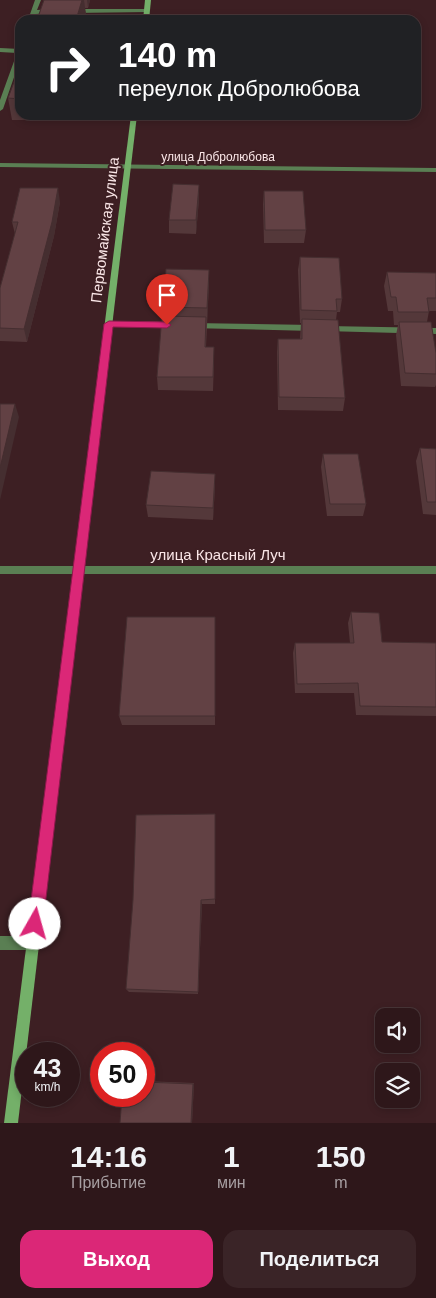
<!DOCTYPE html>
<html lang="ru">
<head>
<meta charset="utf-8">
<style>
	:root { --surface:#2e171a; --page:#3a2427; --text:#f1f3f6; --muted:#a79fa2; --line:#493639; --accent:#db2777 }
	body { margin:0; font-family:Helvetica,sans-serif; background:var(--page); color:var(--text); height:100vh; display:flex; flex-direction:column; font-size:19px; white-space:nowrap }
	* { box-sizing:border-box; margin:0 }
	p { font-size:16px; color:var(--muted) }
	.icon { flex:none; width:28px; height:28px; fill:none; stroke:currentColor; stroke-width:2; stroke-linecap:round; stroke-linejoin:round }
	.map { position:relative; height:1123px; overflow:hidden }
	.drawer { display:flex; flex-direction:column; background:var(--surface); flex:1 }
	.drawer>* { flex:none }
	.banner { position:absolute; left:15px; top:15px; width:406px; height:105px; border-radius:15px; box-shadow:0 2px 8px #0003,0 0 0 1px var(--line); background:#202124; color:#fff; overflow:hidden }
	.controls { position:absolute; left:375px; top:1008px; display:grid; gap:10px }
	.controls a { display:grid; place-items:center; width:45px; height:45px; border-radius:10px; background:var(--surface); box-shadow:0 2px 8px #0003,0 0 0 1px var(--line); font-size:25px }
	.speed { position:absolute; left:15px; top:1042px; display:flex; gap:10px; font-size:25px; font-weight:700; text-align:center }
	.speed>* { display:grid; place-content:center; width:65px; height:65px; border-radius:50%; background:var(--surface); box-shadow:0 2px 8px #0003,0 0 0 1px var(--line); line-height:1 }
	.speed small { font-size:12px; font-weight:400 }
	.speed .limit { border:8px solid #d22; background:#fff; color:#111 }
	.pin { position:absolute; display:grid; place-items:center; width:42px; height:42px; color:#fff; margin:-51px -21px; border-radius:50% 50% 50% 0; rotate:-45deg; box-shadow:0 0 5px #0007 }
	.pin .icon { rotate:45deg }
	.me { position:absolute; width:55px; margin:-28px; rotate:7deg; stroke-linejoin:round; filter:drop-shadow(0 0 4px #0008) }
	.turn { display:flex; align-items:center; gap:18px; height:105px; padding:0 20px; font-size:22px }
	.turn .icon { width:65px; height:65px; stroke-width:2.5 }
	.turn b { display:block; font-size:35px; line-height:42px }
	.eta { display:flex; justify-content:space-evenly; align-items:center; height:85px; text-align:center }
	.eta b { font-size:30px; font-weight:700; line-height:35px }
	.action { display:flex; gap:10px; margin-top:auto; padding:10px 20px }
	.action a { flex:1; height:58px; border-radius:15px; background:var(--accent); color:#fff; font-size:20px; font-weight:700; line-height:58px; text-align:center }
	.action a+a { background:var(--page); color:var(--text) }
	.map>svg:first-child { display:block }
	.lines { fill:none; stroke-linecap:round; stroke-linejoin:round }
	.lane { fill:#5a7f53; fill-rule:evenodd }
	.street { fill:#5a7f53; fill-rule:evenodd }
	.secondary { fill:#74b069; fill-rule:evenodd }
	.wall { fill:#54383a }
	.shaded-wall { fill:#452e30 }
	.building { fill:#624144; stroke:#452e30 }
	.route { fill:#db2777; stroke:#8e194d }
	.labels { text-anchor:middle; stroke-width:4; stroke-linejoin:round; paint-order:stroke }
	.far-street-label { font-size:12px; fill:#fae6e7; stroke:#3d1f23 }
	.street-label { font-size:15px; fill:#fae6e7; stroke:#3d1f23 }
</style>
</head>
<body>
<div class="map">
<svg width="436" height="1123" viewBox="0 0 436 1123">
	<rect width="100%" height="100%" fill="#3d1f23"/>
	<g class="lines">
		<g class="lane">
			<path d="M 35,0 L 41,0 L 37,10 L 53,9 L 56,11 L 53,13 L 36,14 L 34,20 L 28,20 Z"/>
			<path d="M 147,9 L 149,10 L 149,12 L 73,13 L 70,11 L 73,9 Z"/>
			<path d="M 0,48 L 20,49 L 20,60 L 3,109 L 0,111 L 0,100 L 17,53 L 0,52 Z"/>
			<path d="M 0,936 L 33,936 L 38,938 L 40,943 L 38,948 L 33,950 L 0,950 Z"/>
		</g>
		<g class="street">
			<path d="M 0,163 L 436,168 L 436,172 L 0,167 Z"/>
			<path d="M 109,321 L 173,322 L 177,325 L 173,328 L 106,326 L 105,324 Z"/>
			<path d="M 192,323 L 313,325 L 317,328 L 313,331 L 189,328 L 189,324 Z"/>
			<path d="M 327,326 L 436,328 L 436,334 L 324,331 L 323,329 Z"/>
			<rect x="0" y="566" width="436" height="8"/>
		</g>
		<g class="secondary">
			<path d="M 145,0 L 151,0 L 149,20 L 143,20 Z"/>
			<path d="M 131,115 L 137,115 L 18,1123 L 4,1123 Z"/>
		</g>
	</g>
	<g class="wall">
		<path d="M 44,0 L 90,0 L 88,8 L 85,8 L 86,15 L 85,20 L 37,20 Z"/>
		<path d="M 20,66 L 20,115 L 59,115 L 58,120 L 12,120 L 8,98 Z"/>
		<path d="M 199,185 L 199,199 L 196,234 L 169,233 L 169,220 Z"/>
		<path d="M 264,191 L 306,230 L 304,243 L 264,243 L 263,204 Z"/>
		<path d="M 60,202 L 54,236 L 27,342 L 0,341 L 0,288 L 15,234 L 12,222 Z"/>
		<path d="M 300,257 L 342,299 L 340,312 L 337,312 L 336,320 L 345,398 L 343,411 L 278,410 L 277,352 L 278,339 L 300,339 L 301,323 L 300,323 L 298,270 Z"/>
		<path d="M 209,270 L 209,283 L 206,347 L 214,360 L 213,391 L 158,390 L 157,377 L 164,316 L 163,307 Z"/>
		<path d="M 387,272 L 436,273 L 436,311 L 429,311 L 427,322 L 436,353 L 436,385 L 435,387 L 401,386 L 396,335 L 398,325 L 394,325 L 393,311 L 388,311 L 384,286 Z"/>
		<path d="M 420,448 L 436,449 L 436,515 L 423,514 L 416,461 Z"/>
		<path d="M 323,454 L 366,504 L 363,516 L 327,516 L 321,467 Z"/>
		<path d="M 215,474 L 215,486 L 213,520 L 148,517 L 146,505 Z"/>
		<path d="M 351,612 L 382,642 L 436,643 L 436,716 L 356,715 L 354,693 L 295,693 L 293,653 L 295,643 L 350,643 L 348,623 Z"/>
		<path d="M 215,617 L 215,725 L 122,725 L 119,716 Z"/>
		<path d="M 215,814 L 215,904 L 202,904 L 198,994 L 129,992 L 126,989 Z"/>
		<path d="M 144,1081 L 194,1083 L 192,1123 L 120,1123 L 144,1096 Z"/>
	</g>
	<g class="shaded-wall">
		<path d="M 82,0 L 84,0 L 86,15 L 85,20 L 76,20 Z"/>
		<path d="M 87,0 L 90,0 L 88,8 Z"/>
		<path d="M 199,185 L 199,199 L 196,234 L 196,220 Z"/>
		<path d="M 58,188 L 60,202 L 54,236 L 27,342 L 24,329 Z"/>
		<path d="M 209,270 L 209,283 L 207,321 L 207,308 Z"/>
		<path d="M 15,404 L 19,417 L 0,500 L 0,468 Z"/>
		<path d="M 215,474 L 215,486 L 213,520 L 213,508 Z"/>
		<path d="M 201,900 L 202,904 L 198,994 L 198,992 Z"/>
		<path d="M 194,1083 L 192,1123 L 191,1123 L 193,1084 Z"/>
	</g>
	<g class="building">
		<path d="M 44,0 L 82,0 L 76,20 L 37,20 Z"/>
		<path d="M 20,66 L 20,99 L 8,98 Z"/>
		<path d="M 173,184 L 199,185 L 196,220 L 169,220 Z"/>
		<path d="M 20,188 L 58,188 L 52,222 L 24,329 L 0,328 L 0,288 L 18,222 L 12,222 Z"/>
		<path d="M 264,191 L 303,191 L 306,230 L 265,230 Z"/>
		<path d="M 300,257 L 339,258 L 342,299 L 336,299 L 337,311 L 301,310 Z"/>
		<path d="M 166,269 L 209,270 L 207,308 L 163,307 Z"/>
		<path d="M 387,272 L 436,273 L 436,298 L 427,298 L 429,312 L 398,312 L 396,297 L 391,297 Z"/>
		<path d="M 162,316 L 206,317 L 205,347 L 214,347 L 213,377 L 157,377 Z"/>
		<path d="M 302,319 L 338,320 L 345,398 L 279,397 L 278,339 L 302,339 Z"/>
		<path d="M 399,322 L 431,322 L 436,353 L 436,374 L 405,373 Z"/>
		<path d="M 0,404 L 15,404 L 0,468 Z"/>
		<path d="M 420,448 L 436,449 L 436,502 L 427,502 Z"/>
		<path d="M 323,454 L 358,454 L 366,504 L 330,504 Z"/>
		<path d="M 151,471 L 215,474 L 213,508 L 146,505 Z"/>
		<path d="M 351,612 L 379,613 L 382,642 L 436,643 L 436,707 L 360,706 L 358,683 L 297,684 L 295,643 L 354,643 Z"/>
		<path d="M 127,617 L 215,617 L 215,716 L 119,716 Z"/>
		<path d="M 215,814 L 215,899 L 201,900 L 198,992 L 126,989 L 133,900 L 136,815 Z"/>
		<path d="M 144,1082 L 193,1084 L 191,1123 L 120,1123 L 122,1096 L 144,1096 Z"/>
	</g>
	<path class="route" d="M 109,321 L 167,322 L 171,325 L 167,328 L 113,327 L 43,924 L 40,929 L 35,931 L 30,929 L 28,924 L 104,324 Z"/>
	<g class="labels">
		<g class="far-street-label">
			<text x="218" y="161">улица Добролюбова</text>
		</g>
		<g class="street-label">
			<text transform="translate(105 230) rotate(-83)" y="5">Первомайская улица</text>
			<text x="218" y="560">улица Красный Луч</text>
		</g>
	</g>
</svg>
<div class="controls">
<a><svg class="icon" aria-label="sound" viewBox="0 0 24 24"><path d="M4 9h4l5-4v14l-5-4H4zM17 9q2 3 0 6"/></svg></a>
<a><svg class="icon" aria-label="layers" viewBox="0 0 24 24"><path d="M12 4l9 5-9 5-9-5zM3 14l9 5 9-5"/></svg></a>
</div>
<div class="speed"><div>43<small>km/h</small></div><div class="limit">50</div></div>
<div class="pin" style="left:167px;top:325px;background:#d93025"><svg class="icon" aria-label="arrive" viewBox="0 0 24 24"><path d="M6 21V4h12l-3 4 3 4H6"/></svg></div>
<svg class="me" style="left:35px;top:924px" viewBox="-20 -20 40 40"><circle r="19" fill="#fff"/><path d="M0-13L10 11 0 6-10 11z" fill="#db2777"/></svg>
<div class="banner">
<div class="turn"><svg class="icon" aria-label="right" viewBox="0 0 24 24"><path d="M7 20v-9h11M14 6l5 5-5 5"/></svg><div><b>140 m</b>переулок Добролюбова</div></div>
</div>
</div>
<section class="drawer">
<div class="eta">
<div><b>14:16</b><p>Прибытие</p></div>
<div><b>1</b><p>мин</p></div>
<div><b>150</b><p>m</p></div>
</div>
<div class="action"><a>Выход</a><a>Поделиться</a></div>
</section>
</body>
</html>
